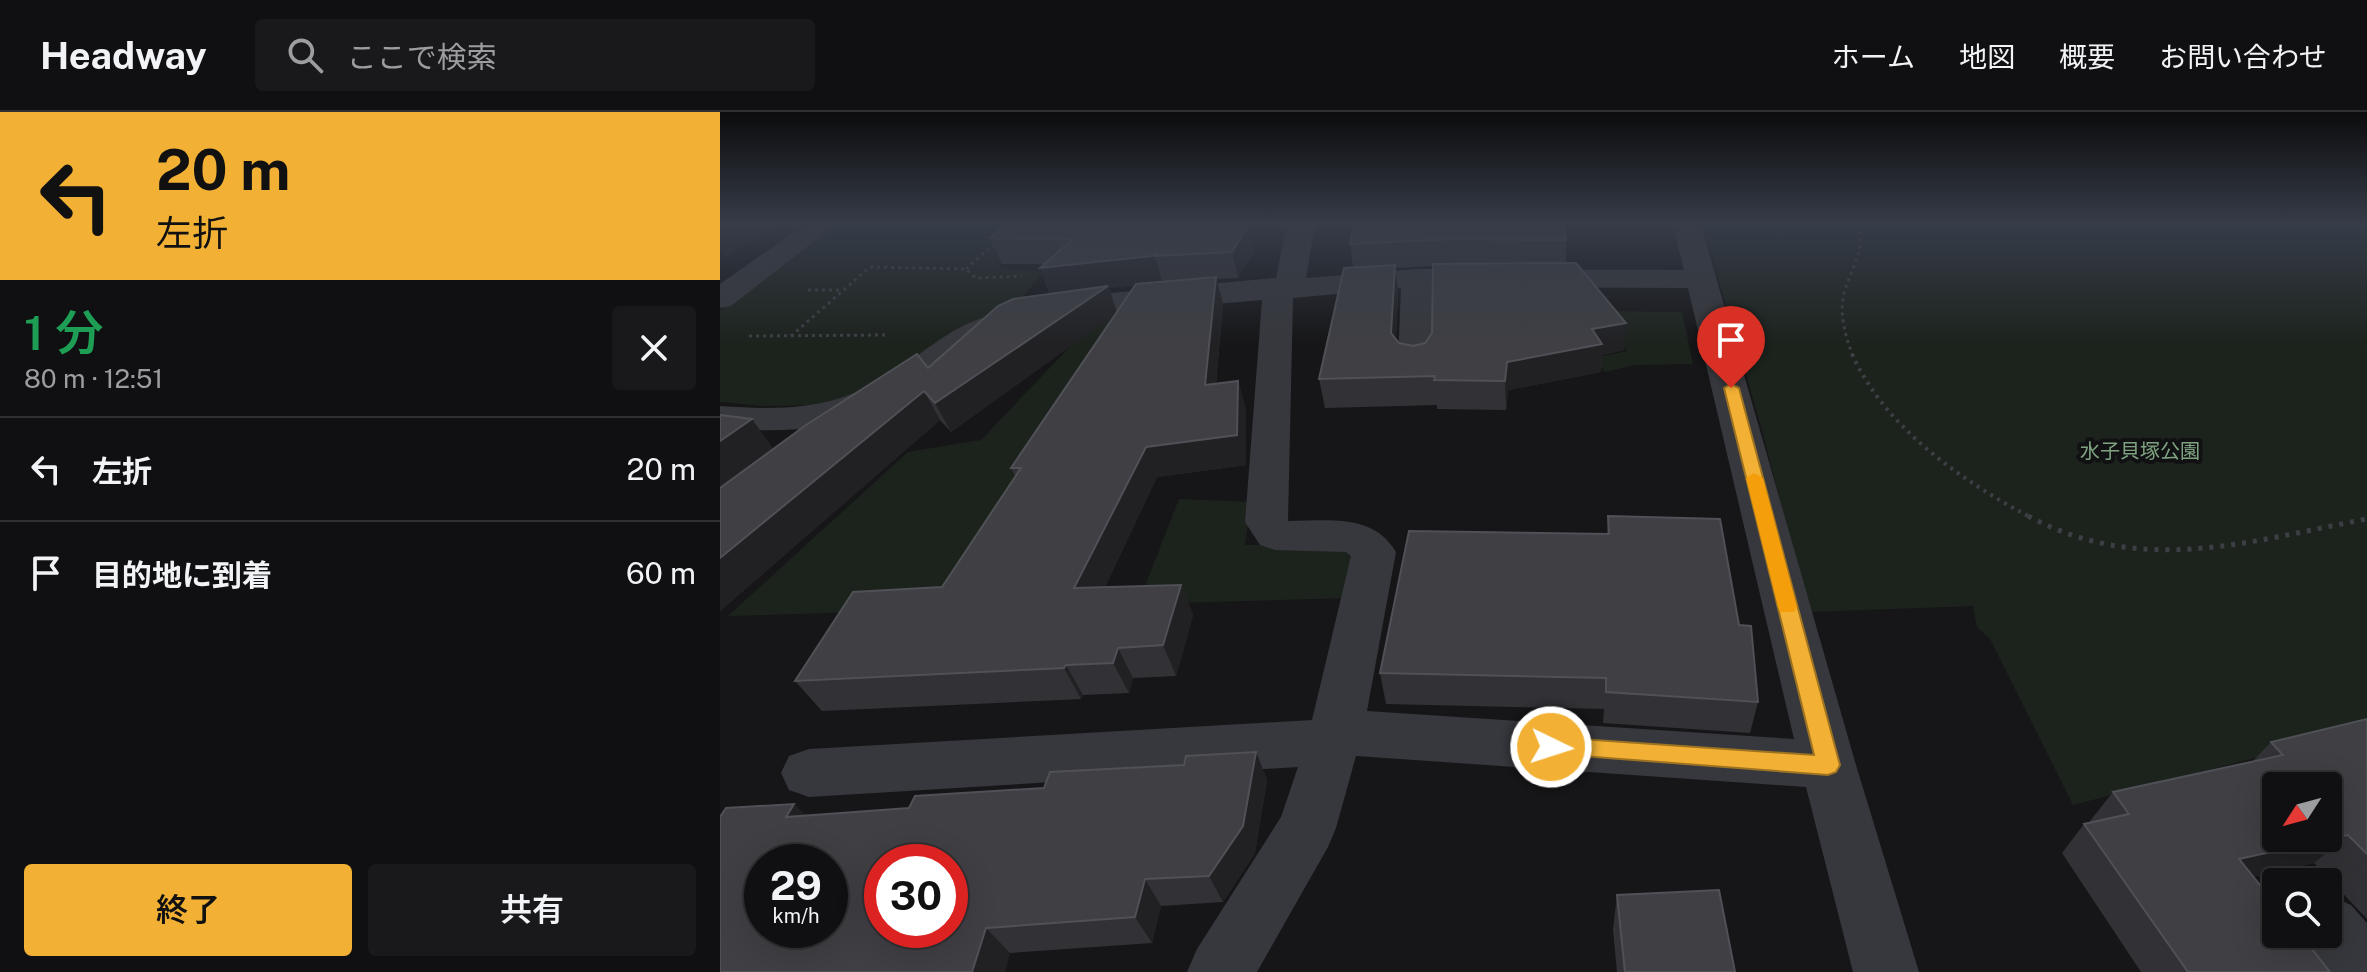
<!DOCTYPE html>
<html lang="ja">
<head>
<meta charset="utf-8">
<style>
	:root { --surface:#101012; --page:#19191b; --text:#f1f3f6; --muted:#9c9d9f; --line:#303032; --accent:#f2b134 }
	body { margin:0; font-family:"Public Sans","Noto Sans JP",sans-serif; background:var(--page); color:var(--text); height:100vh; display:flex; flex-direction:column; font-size:30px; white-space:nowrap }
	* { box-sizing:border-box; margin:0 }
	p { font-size:26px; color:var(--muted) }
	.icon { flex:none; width:44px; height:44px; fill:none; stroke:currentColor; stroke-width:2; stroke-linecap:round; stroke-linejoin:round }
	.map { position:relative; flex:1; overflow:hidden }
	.side { display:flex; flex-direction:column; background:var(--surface); width:720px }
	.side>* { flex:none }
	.top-card { background:#f2b134; color:#111; overflow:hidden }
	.needle { width:52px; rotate:234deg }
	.buttons { position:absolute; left:1542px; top:660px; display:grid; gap:16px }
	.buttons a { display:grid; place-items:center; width:80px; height:80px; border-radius:8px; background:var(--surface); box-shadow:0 8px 32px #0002,0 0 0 2px var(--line); font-size:40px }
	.speed { position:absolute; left:24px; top:732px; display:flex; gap:16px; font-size:40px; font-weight:700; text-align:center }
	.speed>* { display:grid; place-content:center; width:104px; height:104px; border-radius:50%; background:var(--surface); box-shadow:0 8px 32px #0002,0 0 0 2px var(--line); line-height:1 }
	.speed small { font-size:20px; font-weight:400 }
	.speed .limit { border:12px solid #d22; background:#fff; color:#111 }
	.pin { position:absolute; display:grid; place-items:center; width:68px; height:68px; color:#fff; margin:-82px -34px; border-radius:50% 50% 50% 0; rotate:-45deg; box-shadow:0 0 8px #0007 }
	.pin .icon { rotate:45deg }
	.me { position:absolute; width:88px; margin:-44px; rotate:94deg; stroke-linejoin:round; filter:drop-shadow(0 0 6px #0008) }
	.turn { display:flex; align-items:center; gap:28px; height:168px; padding:0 24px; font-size:36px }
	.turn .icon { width:104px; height:104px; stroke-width:2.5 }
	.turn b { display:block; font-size:56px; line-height:68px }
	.round { display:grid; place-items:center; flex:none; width:84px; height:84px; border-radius:8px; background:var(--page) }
	.overview { display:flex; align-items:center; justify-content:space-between; height:136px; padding:0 24px }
	h1 { font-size:48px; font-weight:600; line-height:60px; color:#1e9e55 }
	.primary-button { display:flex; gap:16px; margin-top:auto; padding:16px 24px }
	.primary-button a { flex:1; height:92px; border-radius:8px; background:var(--accent); color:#111; font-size:32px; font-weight:600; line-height:92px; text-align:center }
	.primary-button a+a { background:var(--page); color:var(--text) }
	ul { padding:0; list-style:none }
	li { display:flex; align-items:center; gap:24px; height:104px; padding:0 24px; border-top:2px solid var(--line) }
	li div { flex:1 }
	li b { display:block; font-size:30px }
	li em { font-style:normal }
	header { display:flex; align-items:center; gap:48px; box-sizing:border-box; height:112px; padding:0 40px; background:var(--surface); border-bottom:2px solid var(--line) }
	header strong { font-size:38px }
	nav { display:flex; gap:44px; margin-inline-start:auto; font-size:28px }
	.search { width:560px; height:72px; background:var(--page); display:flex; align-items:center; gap:20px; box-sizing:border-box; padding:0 28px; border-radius:8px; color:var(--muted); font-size:30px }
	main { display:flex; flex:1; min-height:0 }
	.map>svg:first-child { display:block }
	.green { fill:#1c231d }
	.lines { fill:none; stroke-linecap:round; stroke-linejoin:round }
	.path-far2 { stroke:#3d3f44; stroke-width:3; stroke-dasharray:3 4; stroke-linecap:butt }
	.path-far1 { stroke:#3d3f44; stroke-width:4; stroke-dasharray:3 5; stroke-linecap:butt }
	.path { stroke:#3d3f44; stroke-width:5; stroke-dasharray:4 7; stroke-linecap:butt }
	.minor { fill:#37383d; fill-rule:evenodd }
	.wall { fill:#323236; fill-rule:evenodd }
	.shaded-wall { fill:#212124 }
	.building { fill:#3f3f44; stroke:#4f5156; stroke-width:2; fill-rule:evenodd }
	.route { fill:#f2b134; stroke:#9d7322; stroke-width:2 }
	.slow { fill:#f59e0b }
	.labels { text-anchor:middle; stroke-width:8; stroke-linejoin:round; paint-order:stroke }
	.park-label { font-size:20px; fill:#7fa381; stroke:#111113 }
</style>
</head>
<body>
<header>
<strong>Headway</strong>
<div class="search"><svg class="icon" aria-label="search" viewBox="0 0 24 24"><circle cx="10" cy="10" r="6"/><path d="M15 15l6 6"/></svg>ここで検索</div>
<nav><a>ホーム</a><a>地図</a><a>概要</a><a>お問い合わせ</a></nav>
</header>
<main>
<section class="side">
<div class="top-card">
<div class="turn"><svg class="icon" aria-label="left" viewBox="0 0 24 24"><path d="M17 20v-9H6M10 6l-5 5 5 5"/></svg><div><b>20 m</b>左折</div></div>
</div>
<div class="overview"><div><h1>1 分</h1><p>80 m · 12:51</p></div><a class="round"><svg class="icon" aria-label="close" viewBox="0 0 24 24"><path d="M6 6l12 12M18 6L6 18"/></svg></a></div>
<ul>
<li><svg class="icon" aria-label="left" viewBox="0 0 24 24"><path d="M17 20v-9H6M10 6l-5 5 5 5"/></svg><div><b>左折</b></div><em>20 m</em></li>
<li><svg class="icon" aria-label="arrive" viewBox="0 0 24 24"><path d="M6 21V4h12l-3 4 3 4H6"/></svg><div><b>目的地に到着</b></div><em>60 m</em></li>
</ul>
<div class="primary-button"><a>終了</a><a>共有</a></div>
</section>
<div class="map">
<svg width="1647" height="860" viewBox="0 0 1647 860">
	<rect width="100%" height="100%" fill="#161618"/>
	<g class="green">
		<path d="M 113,113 L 332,113 L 312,119 L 280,152 L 282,156 L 324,160 L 296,192 L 164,268 L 130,284 L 102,293 L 43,294 L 0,290 L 0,198 Z"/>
		<path d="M 983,113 L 1647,113 L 1647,617 L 1353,693 L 1270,527 L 1257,515 L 1253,494 L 1089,500 L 1041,315 Z"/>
		<path d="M 438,196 L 235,497 L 8,504 L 188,340 L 261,328 L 381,202 Z"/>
		<path d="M 875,199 L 962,200 L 973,252 L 915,253 L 885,260 L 874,246 L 907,239 Z"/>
		<path d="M 459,387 L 531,390 L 525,433 L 622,433 L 635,446 L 627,486 L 418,492 Z"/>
	</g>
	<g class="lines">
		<g class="path-far2">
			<path d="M 246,157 L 276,130"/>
			<path d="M 88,178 L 122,178"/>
			<path d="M 29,224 L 167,223"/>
			<path d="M 71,224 L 150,155 L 246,157 L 256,166 L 302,164"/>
			<path d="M 1133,244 C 1126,226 1120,206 1123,187 C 1127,160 1147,142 1138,113"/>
		</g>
		<path class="path-far1" d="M 1132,242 C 1165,316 1243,370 1312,406"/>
		<path class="path" d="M 1308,404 C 1422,465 1529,429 1647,407"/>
		<g class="minor">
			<path d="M 84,113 L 115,113 L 11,194 L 0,196 L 0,172 Z"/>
			<path d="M 567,113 L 595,113 L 586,166 L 697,157 L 964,158 L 953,113 L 981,113 L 1136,653 L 1199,860 L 1133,860 L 1086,675 L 636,644 L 616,716 L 608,735 L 537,860 L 467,860 L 477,837 L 561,705 L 578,655 L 89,685 L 69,678 L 61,661 L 69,644 L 89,637 L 592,608 L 631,444 L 626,440 L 555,438 L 540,433 L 525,410 L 542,188 L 335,206 L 324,203 L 319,196 L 324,189 L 335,186 L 556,166 ZM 712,175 L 968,176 L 1074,627 L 647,599 L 676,440 C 653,401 608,409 568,409 L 573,186 L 681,176 L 678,249 L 683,256 L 695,259 L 707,256 L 712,249 Z"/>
			<path d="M 269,204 L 281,207 L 285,214 L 281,221 L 165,297 C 110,319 58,321 0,316 L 0,294 C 73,299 122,297 183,254 C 210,235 237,212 269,204 Z"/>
			<path d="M 1608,783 L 1631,793 L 1647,811 L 1647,860 L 1604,860 L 1585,837 L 1579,822 L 1608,822 Z"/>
		</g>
	</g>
	<g class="wall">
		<path d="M 489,113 L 534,139 L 518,166 L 496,167 L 503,192 L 496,272 L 518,269 L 526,298 L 526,353 L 437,365 L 385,475 L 461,473 L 473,503 L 456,564 L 413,566 L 409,581 L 363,583 L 361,587 L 102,599 L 75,569 L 222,475 L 295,364 L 291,356 L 395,202 L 231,320 L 220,308 L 0,499 L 208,256 L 330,182 L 320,156 L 324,152 L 282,152 L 270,126 ZM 415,173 L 397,200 L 389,176 Z"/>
		<path d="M 634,113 L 846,128 L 846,151 L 904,238 L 882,243 L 881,260 L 788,278 L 786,298 L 717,297 L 717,293 L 605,296 L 599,267 L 633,155 L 630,132 ZM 713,154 L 712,221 L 705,231 L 693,234 L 679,231 L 676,227 L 678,179 L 675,156 Z"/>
		<path d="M 888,404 L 1019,513 L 1038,590 L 1030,621 L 883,611 L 884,597 L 666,592 L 660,561 L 887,422 Z"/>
		<path d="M 1647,607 L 1647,807 L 1594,751 L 1533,765 L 1610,860 L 1421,860 L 1342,741 L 1364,712 L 1371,711 L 1370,709 L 1393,680 L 1533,649 L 1551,630 Z"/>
		<path d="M 536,640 L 547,668 L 535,741 L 503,790 L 441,794 L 432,831 L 290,841 L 85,703 L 189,696 L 324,676 Z"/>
		<path d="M 897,783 L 1015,860 L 897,860 L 893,818 Z"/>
	</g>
	<g class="shaded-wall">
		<path d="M 2,113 L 60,113 L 5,146 L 0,139 L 0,114 Z"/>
		<path d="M 528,114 L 534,139 L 518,166 L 512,140 Z"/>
		<path d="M 437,140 L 435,144 L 442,169 L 440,170 L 389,176 L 397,201 L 231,320 L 215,291 L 331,183 L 320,156 Z"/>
		<path d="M 675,153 L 678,179 L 675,249 L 671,221 Z"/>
		<path d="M 496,165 L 503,192 L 493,302 L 485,273 Z"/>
		<path d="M 906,211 L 904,238 L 882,243 L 881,260 L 788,278 L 786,298 L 785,269 L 787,250 L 872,217 Z"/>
		<path d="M 518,269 L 526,298 L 526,353 L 437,365 L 370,507 L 354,476 L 426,335 Z"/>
		<path d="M 204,279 L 220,308 L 0,499 L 0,446 Z"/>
		<path d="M 32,307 L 53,336 L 0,375 L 0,329 Z"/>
		<path d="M 461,473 L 473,503 L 456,564 L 443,533 Z"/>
		<path d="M 398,536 L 413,566 L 409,581 L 393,551 Z"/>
		<path d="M 346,553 L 363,583 L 361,587 L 344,556 Z"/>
		<path d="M 536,640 L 547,668 L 535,741 L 503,790 L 489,764 Z"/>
		<path d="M 74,692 L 103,720 L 66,705 Z"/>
		<path d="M 1628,723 L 1594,751 L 1489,775 L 1519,747 Z"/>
		<path d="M 425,767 L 441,794 L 432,831 L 415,805 Z"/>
		<path d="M 266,816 L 290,841 L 285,860 L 252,860 Z"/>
	</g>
	<g class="building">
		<path d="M 285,113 L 478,113 L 477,113 L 528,114 L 512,140 L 435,144 L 437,140 L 432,144 L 320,156 L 353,127 L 270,126 Z"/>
		<path d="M 634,113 L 843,113 L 846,128 L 732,127 L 630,132 Z"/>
		<path d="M 856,151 L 906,211 L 872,217 L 882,232 L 787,250 L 785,269 L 714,268 L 715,264 L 599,267 L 624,156 L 675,153 L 671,221 L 679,231 L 693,234 L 705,231 L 712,221 L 713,152 Z"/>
		<path d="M 496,165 L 485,273 L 518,269 L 517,323 L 426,335 L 354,476 L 461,473 L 443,533 L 398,536 L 393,551 L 346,553 L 344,556 L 75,569 L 133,480 L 222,475 L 301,356 L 291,356 L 416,172 Z"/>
		<path d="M 388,174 L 215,291 L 204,279 L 0,446 L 0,376 L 86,313 L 197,242 L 208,256 L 278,194 L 293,187 Z"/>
		<path d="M 0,303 L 32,307 L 0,329 Z"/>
		<path d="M 888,404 L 1000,407 L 1019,513 L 1031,514 L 1038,590 L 886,580 L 886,566 L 660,561 L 689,419 L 889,422 Z"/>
		<path d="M 1647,607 L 1647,742 L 1628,723 L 1519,747 L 1556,793 L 1556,822 L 1580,822 L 1610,860 L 1468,860 L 1364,712 L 1409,702 L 1393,680 L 1563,643 L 1551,630 ZM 1556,674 L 1608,674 L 1608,726 L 1556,726 Z"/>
		<path d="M 536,640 L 523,714 L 489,764 L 425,767 L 415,805 L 266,816 L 252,860 L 0,860 L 0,705 L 6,696 L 74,692 L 66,705 L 189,696 L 195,684 L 324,676 L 330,660 L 464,653 L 466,644 ZM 42,750 L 110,750 L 110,818 L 42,818 ZM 162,750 L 230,750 L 230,818 L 162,818 Z"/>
		<path d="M 999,778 L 1015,860 L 905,860 L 897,783 Z"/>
	</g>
	<linearGradient id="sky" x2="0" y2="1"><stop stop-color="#0c0c0d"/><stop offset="0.48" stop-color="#363c48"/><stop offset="1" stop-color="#363c48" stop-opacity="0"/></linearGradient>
	<rect width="1647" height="233" fill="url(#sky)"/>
	<path class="route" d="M 1011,272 L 1019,276 L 1120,653 L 1116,660 L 1108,663 L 823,641 L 820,635 L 823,628 L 831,625 L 1094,643 L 1004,276 Z"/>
	<path class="slow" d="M 1034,361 L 1043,366 L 1077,495 L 1074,500 L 1060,500 L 1058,495 L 1026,366 Z"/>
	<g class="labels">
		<g class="park-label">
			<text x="1420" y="346">水子貝塚公園</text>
		</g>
	</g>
</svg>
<div class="buttons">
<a><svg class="needle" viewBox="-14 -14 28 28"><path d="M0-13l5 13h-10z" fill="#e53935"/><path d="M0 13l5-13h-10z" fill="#9c9d9f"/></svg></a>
<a><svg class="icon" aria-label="search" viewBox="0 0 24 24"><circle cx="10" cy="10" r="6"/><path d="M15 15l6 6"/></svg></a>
</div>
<div class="speed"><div>29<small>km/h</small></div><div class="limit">30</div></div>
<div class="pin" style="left:1011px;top:276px;background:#d93025"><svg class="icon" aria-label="arrive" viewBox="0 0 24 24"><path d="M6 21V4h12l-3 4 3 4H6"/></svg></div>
<svg class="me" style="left:831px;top:635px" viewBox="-20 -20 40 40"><circle r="17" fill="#f2b134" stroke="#fff" stroke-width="3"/><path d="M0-11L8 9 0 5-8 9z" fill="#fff"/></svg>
</div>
</main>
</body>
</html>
